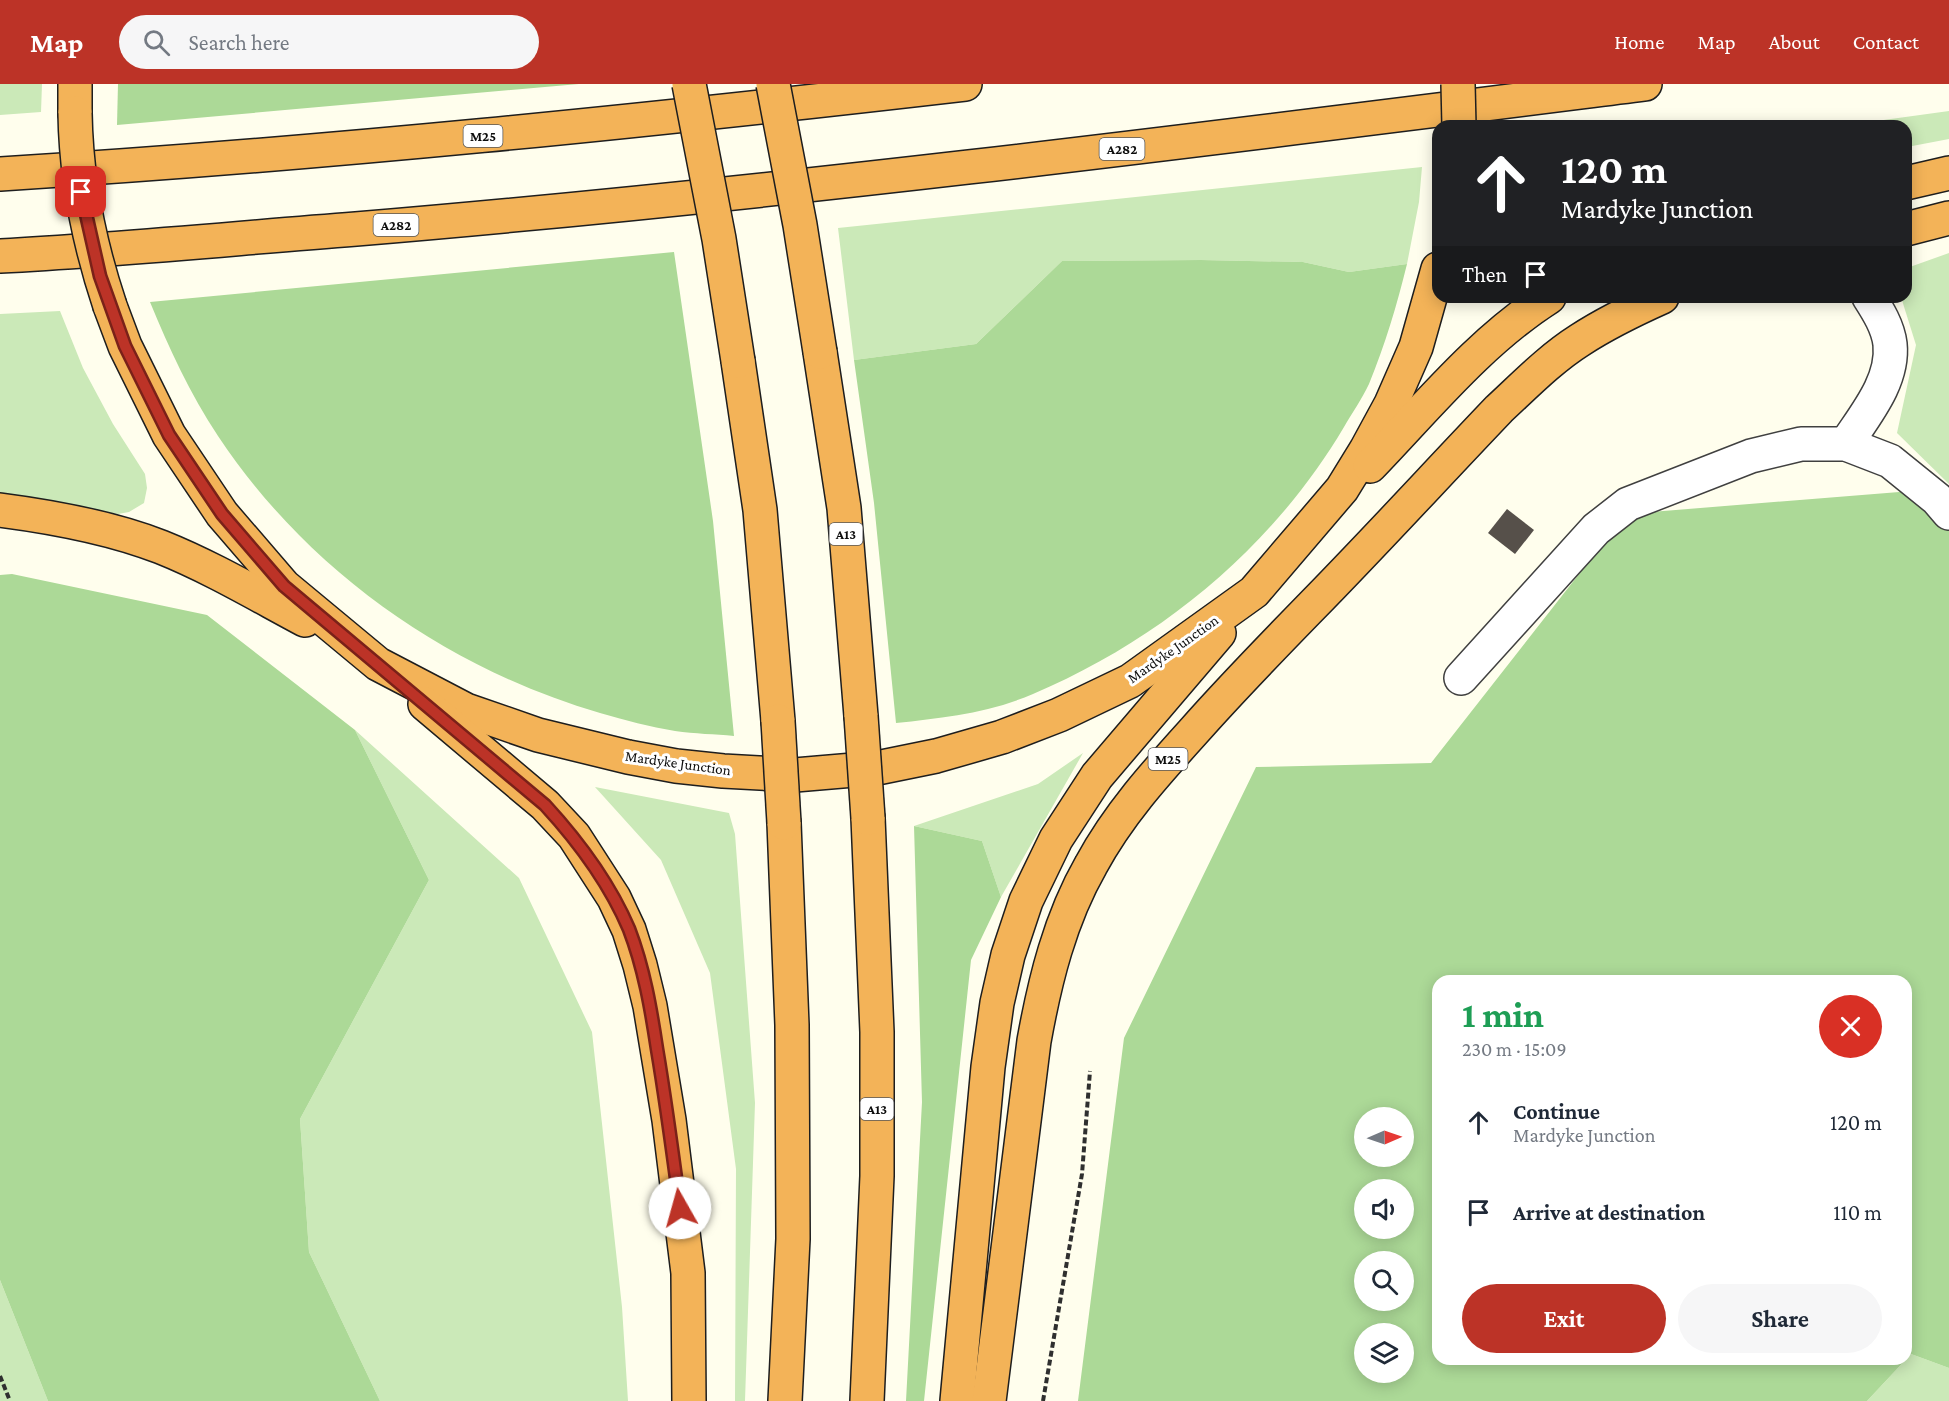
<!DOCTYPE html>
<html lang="en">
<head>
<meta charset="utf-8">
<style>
	:root { --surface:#fff; --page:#f6f6f7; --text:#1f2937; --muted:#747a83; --accent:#bc3327 }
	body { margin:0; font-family:"Crimson Pro",serif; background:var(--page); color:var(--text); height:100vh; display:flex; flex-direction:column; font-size:22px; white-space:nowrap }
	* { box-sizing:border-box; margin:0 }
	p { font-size:20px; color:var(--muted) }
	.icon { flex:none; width:33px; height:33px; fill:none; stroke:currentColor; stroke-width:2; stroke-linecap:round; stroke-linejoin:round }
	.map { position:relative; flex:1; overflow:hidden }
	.drawer { position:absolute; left:1432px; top:891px; width:480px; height:390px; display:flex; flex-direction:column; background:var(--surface); border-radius:18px; box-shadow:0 3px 15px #0003 }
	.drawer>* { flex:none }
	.hud { position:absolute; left:1432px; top:36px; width:480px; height:183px; border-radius:18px; box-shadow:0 3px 15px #0003; background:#202124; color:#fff; overflow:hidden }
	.needle { width:39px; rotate:88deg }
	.buttons { position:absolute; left:1354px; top:1023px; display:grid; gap:12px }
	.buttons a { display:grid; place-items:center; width:60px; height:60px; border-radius:50%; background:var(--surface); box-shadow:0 3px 15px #0003; font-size:30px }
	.pin { position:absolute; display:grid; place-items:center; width:51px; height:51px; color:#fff; margin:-26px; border-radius:12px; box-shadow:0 3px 9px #0006 }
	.me { position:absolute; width:66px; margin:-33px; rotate:353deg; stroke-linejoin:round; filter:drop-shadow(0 0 4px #0008) }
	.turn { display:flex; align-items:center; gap:21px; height:126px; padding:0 30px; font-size:27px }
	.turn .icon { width:78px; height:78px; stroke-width:2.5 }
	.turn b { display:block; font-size:42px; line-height:51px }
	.then { display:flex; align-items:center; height:57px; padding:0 30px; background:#0003; gap:12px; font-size:22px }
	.round { display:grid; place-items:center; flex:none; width:63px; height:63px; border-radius:32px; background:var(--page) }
	.summary { display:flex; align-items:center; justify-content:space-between; height:102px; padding:0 30px }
	h1 { font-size:36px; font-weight:700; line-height:45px; color:#1e9e55 }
	.primary-button { display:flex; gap:12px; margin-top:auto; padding:12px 30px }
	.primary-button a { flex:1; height:69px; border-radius:36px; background:var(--accent); color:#fff; font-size:24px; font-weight:700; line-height:69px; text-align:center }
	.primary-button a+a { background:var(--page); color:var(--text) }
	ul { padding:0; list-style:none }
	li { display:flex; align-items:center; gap:18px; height:90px; padding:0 30px }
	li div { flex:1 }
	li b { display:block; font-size:22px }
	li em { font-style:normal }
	header { display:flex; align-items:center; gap:36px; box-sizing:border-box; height:84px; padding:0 30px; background:var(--accent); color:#fff }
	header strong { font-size:28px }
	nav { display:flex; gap:33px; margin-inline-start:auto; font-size:21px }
	.search { width:420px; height:54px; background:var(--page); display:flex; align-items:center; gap:15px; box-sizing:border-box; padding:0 21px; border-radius:33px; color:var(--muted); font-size:22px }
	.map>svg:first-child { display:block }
	.green { fill:#cbe9b8 }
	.forest { fill:#acd997; fill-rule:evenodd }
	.building { fill:#56504a }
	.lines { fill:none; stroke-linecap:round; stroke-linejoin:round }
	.minor-casing { stroke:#404040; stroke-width:36 }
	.highway-casing { stroke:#1e1e1e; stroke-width:36 }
	.path { stroke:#2f2f2f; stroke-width:4; stroke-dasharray:6 3; stroke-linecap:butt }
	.minor { stroke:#fff; stroke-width:33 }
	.highway { stroke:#f3b358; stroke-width:33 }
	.highway-bridge-casing { stroke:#1e1e1e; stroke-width:36; stroke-linecap:butt }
	.highway-bridge { stroke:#f3b358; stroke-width:33 }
	.route-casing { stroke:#7a2119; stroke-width:15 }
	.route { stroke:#bc3327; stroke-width:10 }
	.labels { text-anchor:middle; stroke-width:6; stroke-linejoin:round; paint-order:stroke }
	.shield { fill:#fff; stroke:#565656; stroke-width:1.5 }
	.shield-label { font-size:14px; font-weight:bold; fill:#0d0d0d }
	.street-label { font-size:15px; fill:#0d0d0d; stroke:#fff }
</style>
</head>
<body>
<header>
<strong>Map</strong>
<div class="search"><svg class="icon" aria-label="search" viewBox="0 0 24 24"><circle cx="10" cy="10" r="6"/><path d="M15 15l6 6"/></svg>Search here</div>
<nav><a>Home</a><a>Map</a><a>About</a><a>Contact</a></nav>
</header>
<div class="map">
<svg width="1949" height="1317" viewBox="0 0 1949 1317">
	<rect width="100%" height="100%" fill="#fffeed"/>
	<g class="green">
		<path d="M 0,0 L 42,0 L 41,28 L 0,31 Z"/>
		<path d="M 1949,27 L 1949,55 L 1907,63 L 1906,42 L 1840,42 Z"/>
		<path d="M 1422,83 L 1419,118 L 1407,180 L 1349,188 L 1303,178 L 1201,176 L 1062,177 L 976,260 L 854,276 L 838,144 Z"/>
		<path d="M 1949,169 L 1949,400 L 1897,349 L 1916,261 L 1901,213 L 1906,213 L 1907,184 Z"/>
		<path d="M 60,227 L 83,284 L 113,340 L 145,390 L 147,404 L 144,419 L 129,428 L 118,430 L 0,412 L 0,230 Z"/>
		<path d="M 355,646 L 519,794 L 592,948 L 622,1223 L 628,1317 L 380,1317 L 309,1168 L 300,1035 L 429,796 Z"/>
		<path d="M 1083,669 L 1001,813 L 982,757 L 914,742 L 1038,700 Z"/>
		<path d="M 595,703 L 729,729 L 735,750 L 755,1019 L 745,1317 L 735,1317 L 736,1085 L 710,889 L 661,776 Z"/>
		<path d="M 0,1196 L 48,1317 L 0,1317 Z"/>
		<path d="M 1911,1270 L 1949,1284 L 1949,1317 L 1867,1317 Z"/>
	</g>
	<g class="forest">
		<path d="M 118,0 L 579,0 L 117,41 Z"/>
		<path d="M 674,168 L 713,437 L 734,652 C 715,650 695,650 675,647 C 650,643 625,636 600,629 C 446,584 307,486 218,352 C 190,310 169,264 150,218 Z"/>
		<path d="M 1201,176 L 1303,178 L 1349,188 L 1407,180 C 1397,221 1385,261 1369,300 C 1362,315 1352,329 1344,343 C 1273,463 1161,556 1033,610 C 989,629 942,634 896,639 L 874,419 L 854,276 L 976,260 L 1062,177 Z"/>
		<path d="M 1949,404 L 1949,1284 L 1911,1270 L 1867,1317 L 1078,1317 L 1124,954 L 1256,683 L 1431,679 L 1626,430 ZM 1438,897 L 1906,897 L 1906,1275 L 1438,1275 ZM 1365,1034 L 1404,1034 L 1404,1072 L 1365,1072 ZM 1365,1106 L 1404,1106 L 1404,1144 L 1365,1144 ZM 1365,1178 L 1404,1178 L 1404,1216 L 1365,1216 ZM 1365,1250 L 1404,1250 L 1404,1288 L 1365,1288 Z"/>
		<path d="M 12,490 L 207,531 L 355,646 L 429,796 L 300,1035 L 309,1168 L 380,1317 L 48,1317 L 0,1196 L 0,491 Z"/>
		<path d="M 914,742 L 982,757 L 1001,813 L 971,876 L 924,1317 L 906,1317 L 922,1018 Z"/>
	</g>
	<path class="building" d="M 1507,425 L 1534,446 L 1515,470 L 1488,449 Z"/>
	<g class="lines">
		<g class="minor-casing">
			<g id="minor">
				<path d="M 1846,360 C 1865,331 1894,297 1890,260 C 1888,243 1878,227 1869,213"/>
				<path d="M 1461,594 L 1596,445 L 1628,420 L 1751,372 L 1801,360 L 1846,360 L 1890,377 L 1937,415 L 1949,429"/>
			</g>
		</g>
		<g class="highway-casing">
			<g id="highway">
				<path d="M 75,0 L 75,29"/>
				<path d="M 0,90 C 323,70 644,37 965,0"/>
				<path d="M 1906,99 L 1949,89"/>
				<path d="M 1906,145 L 1949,134"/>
				<path d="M 0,172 C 119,166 238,154 356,145 C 787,109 1216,54 1645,0"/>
				<path d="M 110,222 L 125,262 L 169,351 L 222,430 L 284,502 L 378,580 L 466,626 L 538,651 L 628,673 L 676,682 L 723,687 L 795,691 L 877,684 L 936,672 L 1002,653 L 1059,631 L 1130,597 L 1254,508 L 1342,405 L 1366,366 L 1391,320 L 1416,263 L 1438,185"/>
				<path d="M 820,268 L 844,424 L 861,632"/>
				<path d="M 738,277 L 760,426 L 778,637"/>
				<path d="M 1370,382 C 1426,324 1480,257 1549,213"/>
				<path d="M 0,426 C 54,433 110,443 161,463 C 211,483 258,511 305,536"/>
				<path d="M 425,620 L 545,721 L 574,752 L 614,814 L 629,846 L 640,881 L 650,922 L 669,1036 L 688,1189 L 689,1317"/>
				<path d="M 784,739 L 792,941 L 793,1155 L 785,1317"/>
				<path d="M 867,1317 L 877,1092 L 877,948 L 868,734"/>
				<path d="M 957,1317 L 988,983 L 997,919 L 1008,871 L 1026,817 L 1056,755 L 1097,692 L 1219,549"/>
				<path d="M 989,1317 L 1034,957 C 1045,896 1060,835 1091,781 C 1118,731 1155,690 1193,648 C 1230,606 1269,566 1308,526 C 1373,460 1435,392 1499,325 C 1525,301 1550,275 1580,256 C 1606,239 1633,226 1662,213"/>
			</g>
		</g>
		<g class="path">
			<path d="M 0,1292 L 10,1317"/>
			<path d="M 1043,1317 L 1082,1090 L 1090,987"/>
		</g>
		<use href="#minor" class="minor"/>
		<use href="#highway" class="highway"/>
		<g class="highway-bridge-casing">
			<g id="highway-bridge">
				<path d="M 689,0 L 719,155 L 738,277"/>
				<path d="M 773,0 L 800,141 L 820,268"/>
				<path d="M 1458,0 L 1459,42"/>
				<path d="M 75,29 C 76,95 89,159 110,222"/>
				<path d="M 861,632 L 868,734"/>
				<path d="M 778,637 L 784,739"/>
			</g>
		</g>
		<use href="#highway-bridge" class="highway-bridge"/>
	</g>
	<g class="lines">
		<g class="route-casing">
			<path id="route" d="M 81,108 L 100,192 L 125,262 L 169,351 L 222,430 L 284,502 L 545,721 C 579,758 609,798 629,845 C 644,884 651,925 657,965 C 666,1018 673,1071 680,1124"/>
		</g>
		<use href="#route" class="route"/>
	</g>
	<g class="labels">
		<g class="shield">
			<rect x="463.5" y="41" width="39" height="22" rx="4.5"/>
			<rect x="1099.5" y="54" width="45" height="22" rx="4.5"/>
			<rect x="373.5" y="130" width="45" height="22" rx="4.5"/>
			<rect x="829.5" y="439" width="33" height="22" rx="4.5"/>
			<rect x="1148.5" y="664" width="39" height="22" rx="4.5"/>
			<rect x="860.5" y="1014" width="33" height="22" rx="4.5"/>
		</g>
		<g class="shield-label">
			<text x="483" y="57">M25</text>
			<text x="1122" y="70">A282</text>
			<text x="396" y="146">A282</text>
			<text x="846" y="455">A13</text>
			<text x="1168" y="680">M25</text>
			<text x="877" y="1030">A13</text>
		</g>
		<g class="street-label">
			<text transform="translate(1173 565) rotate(-35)" y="5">Mardyke Junction</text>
			<text transform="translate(678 679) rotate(8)" y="5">Mardyke Junction</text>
		</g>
	</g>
</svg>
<div class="buttons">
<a><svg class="needle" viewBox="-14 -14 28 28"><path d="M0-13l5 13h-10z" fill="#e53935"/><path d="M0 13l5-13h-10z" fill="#747a83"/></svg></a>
<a><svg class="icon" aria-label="sound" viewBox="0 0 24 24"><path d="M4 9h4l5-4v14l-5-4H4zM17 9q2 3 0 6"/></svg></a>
<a><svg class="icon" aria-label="search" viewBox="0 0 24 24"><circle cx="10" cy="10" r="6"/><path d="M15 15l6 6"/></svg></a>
<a><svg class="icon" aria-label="layers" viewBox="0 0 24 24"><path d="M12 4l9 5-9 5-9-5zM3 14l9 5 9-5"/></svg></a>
</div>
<div class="pin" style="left:81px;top:108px;background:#d93025"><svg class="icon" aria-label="arrive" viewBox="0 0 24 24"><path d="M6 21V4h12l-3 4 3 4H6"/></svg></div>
<svg class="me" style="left:680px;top:1124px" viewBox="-20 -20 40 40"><circle r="19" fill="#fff"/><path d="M0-13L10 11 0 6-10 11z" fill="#bc3327"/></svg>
<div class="hud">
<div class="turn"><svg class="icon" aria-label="ahead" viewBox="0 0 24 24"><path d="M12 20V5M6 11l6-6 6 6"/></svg><div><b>120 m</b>Mardyke Junction</div></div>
<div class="then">Then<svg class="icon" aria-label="arrive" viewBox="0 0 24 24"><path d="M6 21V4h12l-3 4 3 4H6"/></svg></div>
</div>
<section class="drawer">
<div class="summary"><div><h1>1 min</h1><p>230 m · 15:09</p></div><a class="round" style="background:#d93025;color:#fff"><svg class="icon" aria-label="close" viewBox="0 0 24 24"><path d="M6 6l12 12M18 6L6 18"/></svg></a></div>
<ul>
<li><svg class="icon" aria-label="ahead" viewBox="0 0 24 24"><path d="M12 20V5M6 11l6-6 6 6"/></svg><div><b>Continue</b><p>Mardyke Junction</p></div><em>120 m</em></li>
<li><svg class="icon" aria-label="arrive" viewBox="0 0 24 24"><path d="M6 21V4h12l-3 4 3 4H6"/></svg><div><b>Arrive at destination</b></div><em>110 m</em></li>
</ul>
<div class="primary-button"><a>Exit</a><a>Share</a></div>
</section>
</div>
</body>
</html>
